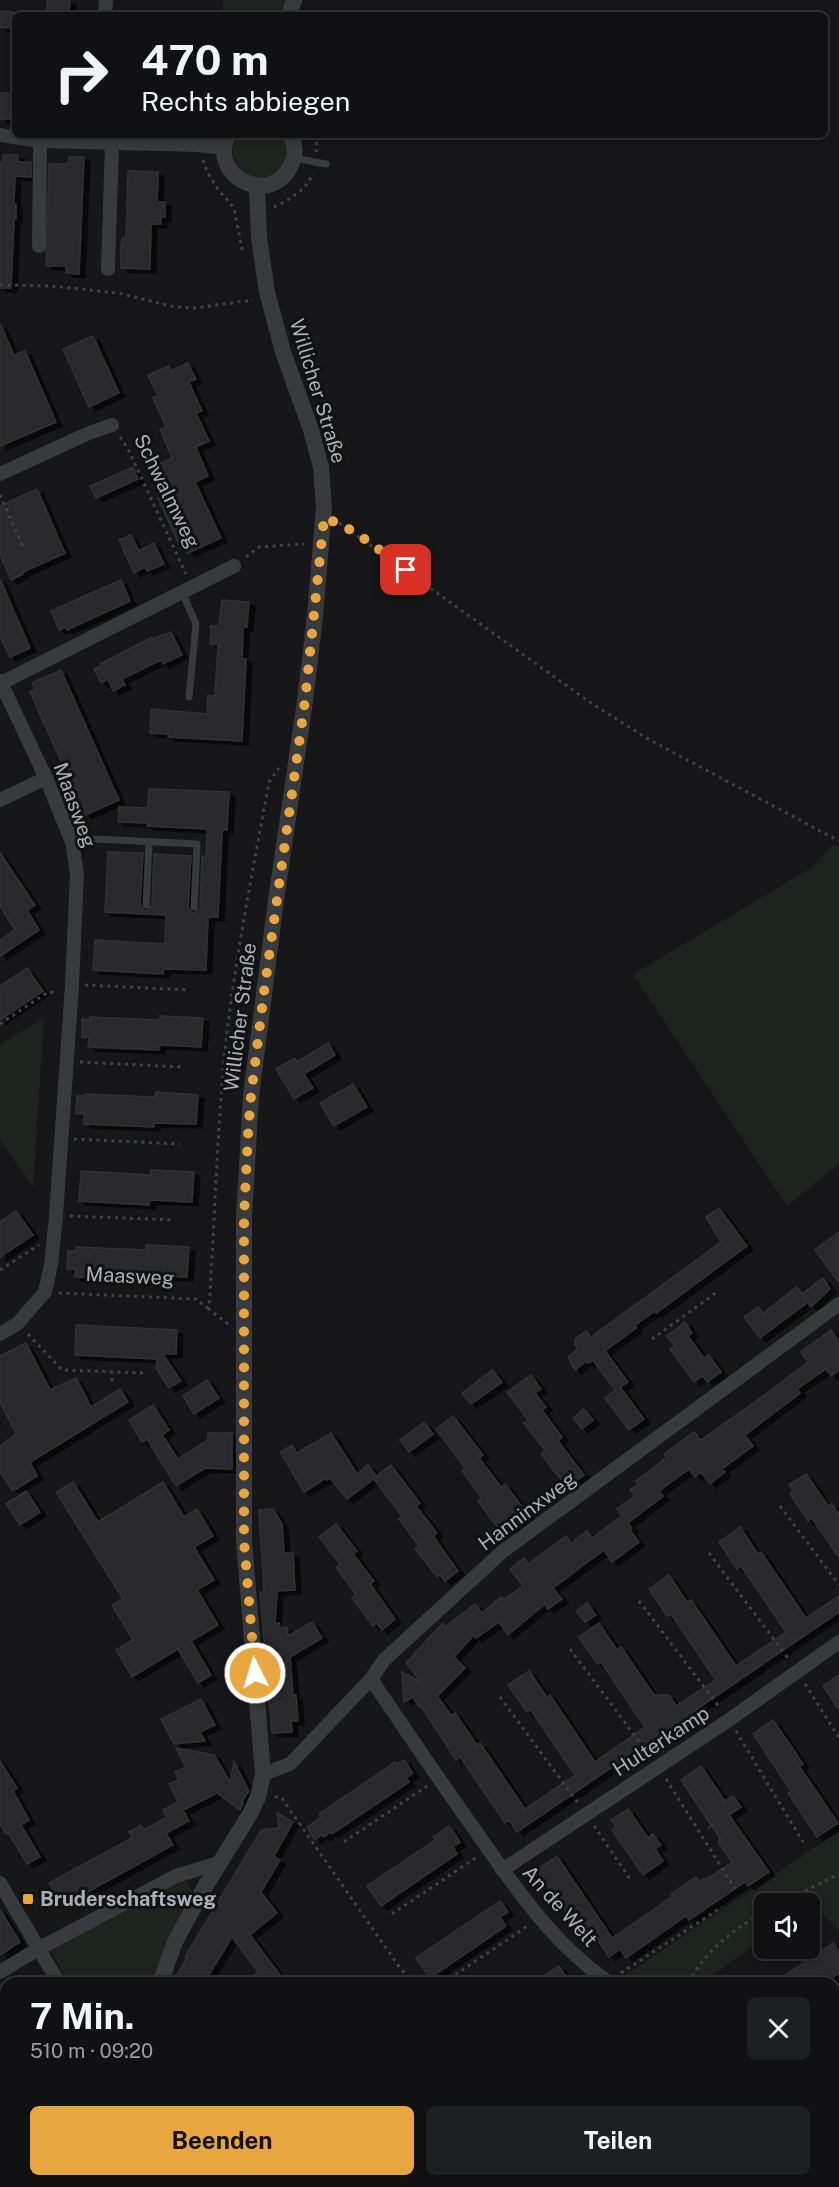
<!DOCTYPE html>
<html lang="de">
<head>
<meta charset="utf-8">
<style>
	:root { --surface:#111113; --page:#1e1f21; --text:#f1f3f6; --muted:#9c9da0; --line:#303133; --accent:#e8a640 }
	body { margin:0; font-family:"Public Sans",sans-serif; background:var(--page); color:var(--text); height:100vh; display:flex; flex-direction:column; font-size:22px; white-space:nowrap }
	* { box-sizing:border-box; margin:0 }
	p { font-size:20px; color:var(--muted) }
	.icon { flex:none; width:33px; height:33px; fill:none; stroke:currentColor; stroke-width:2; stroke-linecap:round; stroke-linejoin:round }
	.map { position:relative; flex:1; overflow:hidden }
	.sheet { position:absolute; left:0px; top:1977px; width:840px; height:210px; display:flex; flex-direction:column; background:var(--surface); border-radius:18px 18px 0 0; box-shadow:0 3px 9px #0003,0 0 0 2px var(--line) }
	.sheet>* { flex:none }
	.top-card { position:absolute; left:12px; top:12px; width:816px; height:126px; border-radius:9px; box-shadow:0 3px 9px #0003,0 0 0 2px var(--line); background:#111113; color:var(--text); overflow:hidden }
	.controls { position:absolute; left:754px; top:1893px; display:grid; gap:12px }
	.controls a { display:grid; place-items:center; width:66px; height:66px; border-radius:9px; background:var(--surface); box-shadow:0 3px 9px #0003,0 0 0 2px var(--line); font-size:30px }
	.pin { position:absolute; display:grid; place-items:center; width:51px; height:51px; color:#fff; margin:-26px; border-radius:12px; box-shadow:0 3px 9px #0006 }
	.me { position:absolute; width:66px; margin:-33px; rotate:355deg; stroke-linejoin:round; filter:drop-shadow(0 0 4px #0008) }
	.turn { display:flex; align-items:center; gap:21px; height:126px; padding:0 30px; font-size:27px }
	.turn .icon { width:78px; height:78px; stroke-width:2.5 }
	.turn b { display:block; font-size:42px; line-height:51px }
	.round { display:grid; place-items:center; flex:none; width:63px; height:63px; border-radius:9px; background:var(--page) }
	.headline { display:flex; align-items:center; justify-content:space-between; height:102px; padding:0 30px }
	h1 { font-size:36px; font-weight:700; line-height:45px }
	.action { display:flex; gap:12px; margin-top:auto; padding:12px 30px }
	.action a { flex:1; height:69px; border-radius:9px; background:var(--accent); color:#111; font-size:24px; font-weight:700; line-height:69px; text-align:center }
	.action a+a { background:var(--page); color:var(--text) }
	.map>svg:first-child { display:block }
	.green { fill:#1d241e }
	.building { fill:#2a2a2d; stroke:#313135; stroke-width:1.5; filter:url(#shadow) }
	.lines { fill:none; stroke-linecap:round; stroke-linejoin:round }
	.path { stroke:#3e4145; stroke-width:3; stroke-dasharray:3 4.5; stroke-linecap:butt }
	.service { stroke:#383a3e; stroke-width:7 }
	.minor { stroke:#383a3e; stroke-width:14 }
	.tertiary { stroke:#383a3e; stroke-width:16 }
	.route { stroke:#e8a640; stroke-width:10; stroke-dasharray:0 18 }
	.poi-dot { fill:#e8a640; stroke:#121214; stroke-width:2 }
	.labels { text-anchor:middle; stroke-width:6; stroke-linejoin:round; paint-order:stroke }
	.street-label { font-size:20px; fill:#aaafb8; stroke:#121214 }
	.poi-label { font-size:20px; font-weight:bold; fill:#aaafb8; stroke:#121214; text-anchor:start }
</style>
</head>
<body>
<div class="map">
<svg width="839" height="2187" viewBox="0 0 839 2187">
	<defs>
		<filter id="shadow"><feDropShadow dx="6" dy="4" stdDeviation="0" flood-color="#0009"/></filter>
	</defs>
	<rect width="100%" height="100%" fill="#171719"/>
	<g class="green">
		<path d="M 223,0 L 286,0 L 278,15 L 222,15 Z"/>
		<path d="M 239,135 L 281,135 C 287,146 289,155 281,166 C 260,197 218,163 239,135 Z"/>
		<path d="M 833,845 L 839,847 L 839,1164 L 787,1206 L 633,974 L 811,868 Z"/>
		<path d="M 44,1017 L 33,1187 L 0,1140 L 0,1045 Z"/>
		<path d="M 839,1831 L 839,1931 L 815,1904 L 810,1907 L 810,1904 L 765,1904 L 765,1938 L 708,1978 L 706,1983 L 627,1983 L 621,1978 Z"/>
		<path d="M 182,1880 L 189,1883 L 192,1891 L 169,1939 L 153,1983 L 69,1983 L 50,1950 Z"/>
	</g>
	<g class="building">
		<path d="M 47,0 L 70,0 L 69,14 L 47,13 Z"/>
		<path d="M 0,11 L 13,12 L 12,28 L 0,27 Z"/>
		<rect x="0" y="93" width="15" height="26"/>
		<path d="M 3,155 L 18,155 L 18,162 L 31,162 L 31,177 L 15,176 L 14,204 L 16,204 L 16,219 L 14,219 L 11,288 L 0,288 L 0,162 L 3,162 Z"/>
		<path d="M 69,157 L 84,157 L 79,274 L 66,273 L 66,266 L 46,266 L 49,164 L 68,164 Z"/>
		<path d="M 128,171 L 158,172 L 157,202 L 165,202 L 165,217 L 161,217 L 161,224 L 151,224 L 150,269 L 121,268 L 121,246 L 122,238 L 126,238 Z"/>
		<path d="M 0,324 L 14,355 L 25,351 L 56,422 L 0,446 Z"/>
		<path d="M 93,336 L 119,393 L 89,407 L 63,349 Z"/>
		<path d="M 188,363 L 196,379 L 189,382 L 202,411 L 196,413 L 209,441 L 196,447 L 208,476 L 195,482 L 221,538 L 188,553 L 183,542 L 179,544 L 158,498 L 172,492 L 159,464 L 172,458 L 160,429 L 166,427 L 153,398 L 158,396 L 148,375 L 169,366 L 171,371 Z"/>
		<path d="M 133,467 L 138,479 L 96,498 L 90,486 Z"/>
		<path d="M 37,489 L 65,553 L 23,572 L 23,574 L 11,580 L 0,554 L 0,506 Z"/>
		<path d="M 131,535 L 139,551 L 154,543 L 164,564 L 147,571 L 145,567 L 134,573 L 119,540 Z"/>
		<path d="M 0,579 L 30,648 L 10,657 L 0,636 Z"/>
		<path d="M 121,580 L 130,601 L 67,630 L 66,627 L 59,630 L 51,611 Z"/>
		<path d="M 222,600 L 249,602 L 247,627 L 243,627 L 242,659 L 246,659 L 242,741 L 168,737 L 168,734 L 150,733 L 151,709 L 207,714 L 208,696 L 215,696 L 218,644 L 210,644 L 211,626 L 219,626 Z"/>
		<path d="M 171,632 L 182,655 L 163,664 L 161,660 L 122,679 L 125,685 L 113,691 L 108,679 L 101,683 L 94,669 L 101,666 L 100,664 L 152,637 L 153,639 Z"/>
		<path d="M 61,670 L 119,800 L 85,815 L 30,692 L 35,690 L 32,683 Z"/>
		<path d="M 149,789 L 229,792 L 227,830 L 222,830 L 218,917 L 208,917 L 206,970 L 164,969 L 163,974 L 93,970 L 95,940 L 165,944 L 166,915 L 105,912 L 108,852 L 143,853 L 140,905 L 143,909 L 146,911 L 152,905 L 154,854 L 191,856 L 188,907 L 191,911 L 194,913 L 200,908 L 202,856 L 206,857 L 207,829 L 147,826 L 148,823 L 118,822 L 119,807 L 148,808 Z"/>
		<path d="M 0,853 L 35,905 L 27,910 L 39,930 L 0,956 L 0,940 L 15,930 L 0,906 Z"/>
		<path d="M 27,968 L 43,991 L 0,1020 L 0,986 Z"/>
		<path d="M 160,1016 L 203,1018 L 201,1047 L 159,1045 L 159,1050 L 88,1047 L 89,1037 L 82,1037 L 82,1019 L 90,1020 L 90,1017 L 160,1020 Z"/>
		<path d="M 328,1043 L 335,1055 L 304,1074 L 313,1088 L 294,1099 L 276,1069 L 295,1058 L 297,1062 Z"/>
		<path d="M 353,1084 L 367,1107 L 334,1126 L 320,1103 Z"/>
		<path d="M 156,1092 L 198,1095 L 196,1124 L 154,1123 L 154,1127 L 84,1124 L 84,1114 L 76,1114 L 77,1096 L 85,1096 L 85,1094 L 155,1097 Z"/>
		<path d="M 151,1170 L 194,1172 L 192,1202 L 150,1200 L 149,1205 L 79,1201 L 81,1171 L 151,1175 Z"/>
		<path d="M 719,1208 L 747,1246 L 656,1313 L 655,1311 L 635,1325 L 636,1328 L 605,1351 L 628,1382 L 620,1387 L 644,1419 L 629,1430 L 605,1398 L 615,1390 L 593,1360 L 588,1363 L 586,1361 L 575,1370 L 568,1357 L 578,1349 L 575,1345 L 575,1339 L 586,1331 L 591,1337 L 721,1242 L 706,1217 Z"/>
		<path d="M 16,1211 L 33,1235 L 0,1257 L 0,1222 Z"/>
		<path d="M 839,1232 L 839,1283 L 815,1250 Z"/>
		<path d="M 146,1245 L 189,1247 L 187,1277 L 145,1275 L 144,1280 L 75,1277 L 75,1269 L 67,1269 L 68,1251 L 76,1251 L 76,1247 L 146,1250 Z"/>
		<path d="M 823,1278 L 830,1289 L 811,1307 L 802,1294 Z"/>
		<path d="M 797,1287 L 808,1302 L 760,1338 L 744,1317 L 758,1307 L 763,1313 Z"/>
		<path d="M 685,1322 L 692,1333 L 688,1336 L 704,1358 L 709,1355 L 721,1372 L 707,1382 L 703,1376 L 694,1382 L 670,1349 L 675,1346 L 667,1336 Z"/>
		<path d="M 76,1325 L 177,1330 L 176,1354 L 163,1354 L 181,1381 L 169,1388 L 156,1368 L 157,1359 L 75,1355 Z"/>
		<path d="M 831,1330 L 839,1342 L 839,1370 L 831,1376 L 826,1369 L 797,1389 L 800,1393 L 745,1435 L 753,1446 L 722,1469 L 725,1472 L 710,1484 L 701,1472 L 695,1477 L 689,1469 L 659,1491 L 663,1496 L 628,1523 L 632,1528 L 630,1530 L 639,1542 L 612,1562 L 604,1550 L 553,1588 L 562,1599 L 548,1609 L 545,1604 L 508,1635 L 499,1622 L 476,1638 L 474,1635 L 454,1657 L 465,1668 L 437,1696 L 451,1715 L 455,1713 L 477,1745 L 480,1743 L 525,1809 L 575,1775 L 530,1709 L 527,1712 L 508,1685 L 529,1671 L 547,1697 L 550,1695 L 595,1762 L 645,1727 L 601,1662 L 597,1664 L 579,1637 L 599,1623 L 617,1650 L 621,1647 L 654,1695 L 669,1695 L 676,1706 L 716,1680 L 671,1614 L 667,1616 L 649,1589 L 669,1575 L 687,1602 L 691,1600 L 736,1666 L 786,1632 L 741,1566 L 737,1569 L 719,1542 L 740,1527 L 758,1554 L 761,1552 L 806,1618 L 839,1596 L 839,1612 L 517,1832 L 509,1820 L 505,1823 L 460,1757 L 456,1760 L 421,1706 L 419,1707 L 413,1697 L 404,1702 L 402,1672 L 421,1682 L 406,1663 L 442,1624 L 445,1627 L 475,1604 L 482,1613 L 501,1597 L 504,1599 L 523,1586 L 510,1569 L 524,1558 L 528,1564 L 566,1536 L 571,1543 L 587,1531 L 592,1538 L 622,1516 L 617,1509 L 635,1496 L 630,1490 L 638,1485 L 636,1481 L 667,1457 L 664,1454 L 694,1432 L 701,1440 L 766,1394 L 808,1362 L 801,1352 Z"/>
		<path d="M 26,1343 L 50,1390 L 76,1378 L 91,1407 L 120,1389 L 128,1402 L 30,1462 L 37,1476 L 13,1491 L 0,1472 L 0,1446 L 16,1434 L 0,1402 L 0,1356 Z"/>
		<path d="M 492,1370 L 502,1382 L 471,1404 L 462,1393 Z"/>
		<path d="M 531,1375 L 541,1389 L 535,1393 L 546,1407 L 542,1410 L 562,1437 L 558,1441 L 584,1475 L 574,1482 L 569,1476 L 562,1481 L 541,1454 L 545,1450 L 524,1423 L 528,1420 L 507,1392 Z"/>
		<path d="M 207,1380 L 219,1398 L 194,1414 L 183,1396 Z"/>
		<path d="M 153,1405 L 169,1430 L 162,1435 L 178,1459 L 208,1440 L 208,1433 L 232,1433 L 232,1469 L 205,1468 L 176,1486 L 147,1439 L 142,1442 L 129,1420 Z"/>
		<path d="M 584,1409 L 593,1420 L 582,1429 L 573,1418 Z"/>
		<path d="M 453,1416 L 483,1455 L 479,1458 L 489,1471 L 501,1487 L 505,1484 L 530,1517 L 512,1530 L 507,1524 L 499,1529 L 488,1515 L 478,1501 L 482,1498 L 462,1471 L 465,1468 L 436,1429 Z"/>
		<path d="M 424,1422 L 433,1434 L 409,1452 L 400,1440 Z"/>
		<path d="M 331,1433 L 357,1474 L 368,1465 L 376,1476 L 391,1465 L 420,1503 L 416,1506 L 437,1533 L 433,1536 L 458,1571 L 445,1581 L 440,1575 L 437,1577 L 415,1549 L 419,1546 L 399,1519 L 402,1516 L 374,1479 L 347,1499 L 330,1478 L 327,1480 L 326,1478 L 304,1492 L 280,1452 L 292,1445 L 297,1453 Z"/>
		<path d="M 806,1474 L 828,1506 L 832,1504 L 839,1515 L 839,1558 L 812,1518 L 808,1521 L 790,1494 L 793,1491 L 789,1485 Z"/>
		<path d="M 73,1482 L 98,1522 L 163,1482 L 184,1517 L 197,1509 L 213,1536 L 194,1547 L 214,1580 L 197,1590 L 218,1625 L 191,1641 L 211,1675 L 198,1683 L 178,1649 L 132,1677 L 116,1650 L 133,1640 L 112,1605 L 123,1599 L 56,1492 Z"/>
		<path d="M 26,1491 L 40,1512 L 20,1525 L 6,1504 Z"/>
		<path d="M 273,1509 L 282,1524 L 284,1553 L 293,1553 L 295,1590 L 277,1591 L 275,1624 L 279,1623 L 280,1628 L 287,1627 L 288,1636 L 312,1622 L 322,1638 L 290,1657 L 293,1696 L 296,1695 L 298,1721 L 291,1721 L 292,1732 L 272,1733 L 260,1592 L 264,1592 L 259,1510 Z"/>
		<path d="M 336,1524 L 357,1551 L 353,1554 L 374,1581 L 370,1584 L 395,1619 L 382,1630 L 377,1623 L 373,1626 L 352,1598 L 356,1595 L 336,1567 L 340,1564 L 319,1537 Z"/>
		<path d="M 587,1603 L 596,1615 L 585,1622 L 576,1611 Z"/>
		<path d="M 839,1675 L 839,1710 L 823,1686 Z"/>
		<path d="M 201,1699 L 215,1725 L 200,1732 L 205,1741 L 174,1744 L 161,1719 Z"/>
		<path d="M 773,1720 L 803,1764 L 799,1766 L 838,1823 L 817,1837 L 788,1793 L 791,1791 L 753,1734 Z"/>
		<path d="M 176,1748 L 214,1755 L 230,1782 L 234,1762 L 249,1791 L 242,1801 L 243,1803 L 240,1810 L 217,1793 L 183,1810 L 189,1821 L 166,1833 L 173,1845 L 62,1906 L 49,1883 L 132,1838 L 129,1832 L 141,1825 L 144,1830 L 167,1817 L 163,1810 L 178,1802 L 169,1784 L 179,1780 L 175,1772 L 186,1767 Z"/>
		<path d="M 404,1760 L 413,1773 L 406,1778 L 409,1782 L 332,1834 L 331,1832 L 324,1837 L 322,1835 L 315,1840 L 307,1827 L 321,1817 L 319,1814 L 395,1762 L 397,1764 Z"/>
		<path d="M 0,1761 L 17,1788 L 13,1791 L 29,1820 L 21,1825 L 40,1857 L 27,1864 L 8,1832 L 6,1834 L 0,1824 Z"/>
		<path d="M 701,1766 L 725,1801 L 733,1796 L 741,1807 L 729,1815 L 769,1872 L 748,1886 L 745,1882 L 689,1920 L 686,1916 L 626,1958 L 620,1949 L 609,1957 L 597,1939 L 593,1942 L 577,1919 L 572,1922 L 537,1870 L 557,1856 L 612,1938 L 673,1896 L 671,1894 L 696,1877 L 699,1881 L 710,1877 L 732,1862 L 718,1842 L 721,1840 L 712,1826 L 708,1829 L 711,1825 L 681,1780 Z"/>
		<path d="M 628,1809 L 648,1838 L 653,1834 L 661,1845 L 655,1849 L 663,1861 L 643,1875 L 612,1830 L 616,1827 L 611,1820 Z"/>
		<path d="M 277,1813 L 293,1822 L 274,1856 L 280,1860 L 261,1892 L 277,1913 L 250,1935 L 286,1983 L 242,1983 L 258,1972 L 232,1937 L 204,1983 L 172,1983 L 187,1958 L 185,1957 L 261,1830 L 279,1828 Z"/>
		<path d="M 449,1826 L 460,1842 L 453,1847 L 457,1854 L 381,1906 L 367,1886 L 435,1840 L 433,1837 Z"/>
		<path d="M 500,1901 L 508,1912 L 500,1917 L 506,1926 L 430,1978 L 416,1958 Z"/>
		<path d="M 0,1910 L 20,1942 L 0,1955 Z"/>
		<path d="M 833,1943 L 839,1952 L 839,1973 L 825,1983 L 774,1983 Z"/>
		<path d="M 559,1966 L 570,1983 L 533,1983 Z"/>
	</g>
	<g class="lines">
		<g class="path">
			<path d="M 314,135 L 317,145 L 316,152"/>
			<path d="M 203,160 L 207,171 L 217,188 L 234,208 L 243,254"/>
			<path d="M 274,207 C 290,200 307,189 313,173"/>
			<path d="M 0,285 L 50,286 L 118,293 L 175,307 L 195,308 L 253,300"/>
			<path d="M 120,437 L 127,447 L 186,574"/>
			<path d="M 0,495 L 23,547"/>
			<path d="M 339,523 L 591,703 L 650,740 L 839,841"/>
			<path d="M 246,557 L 259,547 L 304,544"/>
			<path d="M 85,985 L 188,990"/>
			<path d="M 0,1024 L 48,992 L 58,993"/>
			<path d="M 80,1062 L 183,1067"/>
			<path d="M 74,1139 L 180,1144"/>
			<path d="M 70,1216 L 175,1220"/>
			<path d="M 0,1270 L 39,1245"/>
			<path d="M 59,1293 L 196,1299 L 209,1309"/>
			<path d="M 228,1324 L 209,1309 C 215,1217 217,1124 227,1032 C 237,948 254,865 269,782 L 279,768"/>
			<path d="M 28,1334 L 62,1370 L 143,1373"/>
			<path d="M 652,1339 L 717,1292"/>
			<path d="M 112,1381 L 112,1372"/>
			<path d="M 780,1506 L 839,1585"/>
			<path d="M 709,1553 L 790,1661"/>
			<path d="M 639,1601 L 720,1708"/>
			<path d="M 570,1649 L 650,1756"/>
			<path d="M 805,1684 L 839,1738"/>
			<path d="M 500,1697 L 578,1803"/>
			<path d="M 736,1731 L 803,1842"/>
			<path d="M 666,1779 L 735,1889"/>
			<path d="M 275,1797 L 281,1797 L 400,1968 L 415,1983"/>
			<path d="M 594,1826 L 630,1879"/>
			<path d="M 344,1842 L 427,1786"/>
			<path d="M 778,1904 L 839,1874"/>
			<path d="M 392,1914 L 477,1857"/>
			<path d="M 621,1973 L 722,1907"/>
			<path d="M 443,1983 L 529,1925"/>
			<path d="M 689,1983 C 705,1950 734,1930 765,1911"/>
			<path d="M 834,2008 L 839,1985"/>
			<path d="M 834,2011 L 839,2012"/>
			<path d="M 245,2181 L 248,2187"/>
			<path d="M 342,2181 L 342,2182"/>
			<path d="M 539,2181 L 545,2187"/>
			<path d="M 701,2181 L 707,2187"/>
		</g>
		<g class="service">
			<path d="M 294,158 L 326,164"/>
			<path d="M 182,592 L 196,624 L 189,697"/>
			<path d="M 72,842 L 96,839 L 197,844 L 194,907"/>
			<path d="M 146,905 L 149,842"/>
		</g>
		<g class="minor">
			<path d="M 105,15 L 106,0"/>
			<path d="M 0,135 L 40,141 L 199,145 L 224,148"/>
			<path d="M 39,246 L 40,141"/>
			<path d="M 108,269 L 112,143"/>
			<path d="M 0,474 L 89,433 L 112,425"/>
			<path d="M 0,681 L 46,778 L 72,842 L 77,874 L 72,985 L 56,1216 L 51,1265 L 45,1292 L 17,1324 L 0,1334"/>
			<path d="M 1,683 L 234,566"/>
			<path d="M 0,800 L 46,778"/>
			<path d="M 371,1679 C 405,1729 439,1780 475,1830 C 513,1885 553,1944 610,1983"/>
			<path d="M 263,1774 L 290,1764 L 371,1679 L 384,1660 L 502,1552 L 839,1304"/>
			<path d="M 502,1870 L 729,1720 L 839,1642"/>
			<path d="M 0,1883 L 59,1983"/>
			<path d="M 0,1972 L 40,1948 L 176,1876 L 219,1863"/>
			<path d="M 834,2161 L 839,2165"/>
			<path d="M 735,2187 L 742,2181"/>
		</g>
		<g class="tertiary">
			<path d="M 289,15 L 294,0"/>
			<path d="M 228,135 C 208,176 269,207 290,167 C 296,157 296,145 290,135"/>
			<path d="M 160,1983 L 175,1942 L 203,1890 L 250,1814 L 258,1797 L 263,1774 L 244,1541 L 244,1217 L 251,1096 L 276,900 L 305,701 L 315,616 L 324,507 L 321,467 L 311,430 L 283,352 L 267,292 L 259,238 L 257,186"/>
			<path d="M 139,2181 L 140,2187"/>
		</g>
	</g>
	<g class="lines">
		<path class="route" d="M 255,1673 L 244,1541 L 244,1217 L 248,1135 L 251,1096 L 264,992 L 305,701 L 324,518 C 355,528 380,551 406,570"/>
	</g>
	<rect class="poi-dot" x="22" y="1893" width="12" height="12" rx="3"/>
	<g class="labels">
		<g class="street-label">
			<text transform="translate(318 391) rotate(73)" y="7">Willicher Straße</text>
			<text transform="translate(167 491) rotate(64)" y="7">Schwalmweg</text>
			<text transform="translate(75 805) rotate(70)" y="7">Maasweg</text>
			<text transform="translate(240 1017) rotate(-83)" y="7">Willicher Straße</text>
			<text transform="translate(130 1276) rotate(3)" y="7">Maasweg</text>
			<text transform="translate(527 1511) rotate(-37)" y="7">Hanninxweg</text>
			<text transform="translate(661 1741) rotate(-33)" y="7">Hulterkamp</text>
			<text transform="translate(560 1906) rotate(48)" y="7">An de Welt</text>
		</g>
		<g class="poi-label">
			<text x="40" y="1906">Bruderschaftsweg</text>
		</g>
	</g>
</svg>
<div class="controls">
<a><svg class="icon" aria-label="sound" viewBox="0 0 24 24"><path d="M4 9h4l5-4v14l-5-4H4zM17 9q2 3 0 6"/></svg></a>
</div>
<div class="pin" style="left:406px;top:570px;background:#d93025"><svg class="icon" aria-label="arrive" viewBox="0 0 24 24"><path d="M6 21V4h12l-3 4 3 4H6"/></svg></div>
<svg class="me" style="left:255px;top:1673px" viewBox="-20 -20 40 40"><circle r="17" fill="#e8a640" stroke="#fff" stroke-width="3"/><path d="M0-11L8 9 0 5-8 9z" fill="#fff"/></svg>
<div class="top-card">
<div class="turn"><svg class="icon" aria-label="right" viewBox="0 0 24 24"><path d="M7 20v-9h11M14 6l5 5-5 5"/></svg><div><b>470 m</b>Rechts abbiegen</div></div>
</div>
<section class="sheet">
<div class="headline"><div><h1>7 Min.</h1><p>510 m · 09:20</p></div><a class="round"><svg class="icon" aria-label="close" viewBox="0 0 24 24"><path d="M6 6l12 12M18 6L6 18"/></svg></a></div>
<div class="action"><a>Beenden</a><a>Teilen</a></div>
</section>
</div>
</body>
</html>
